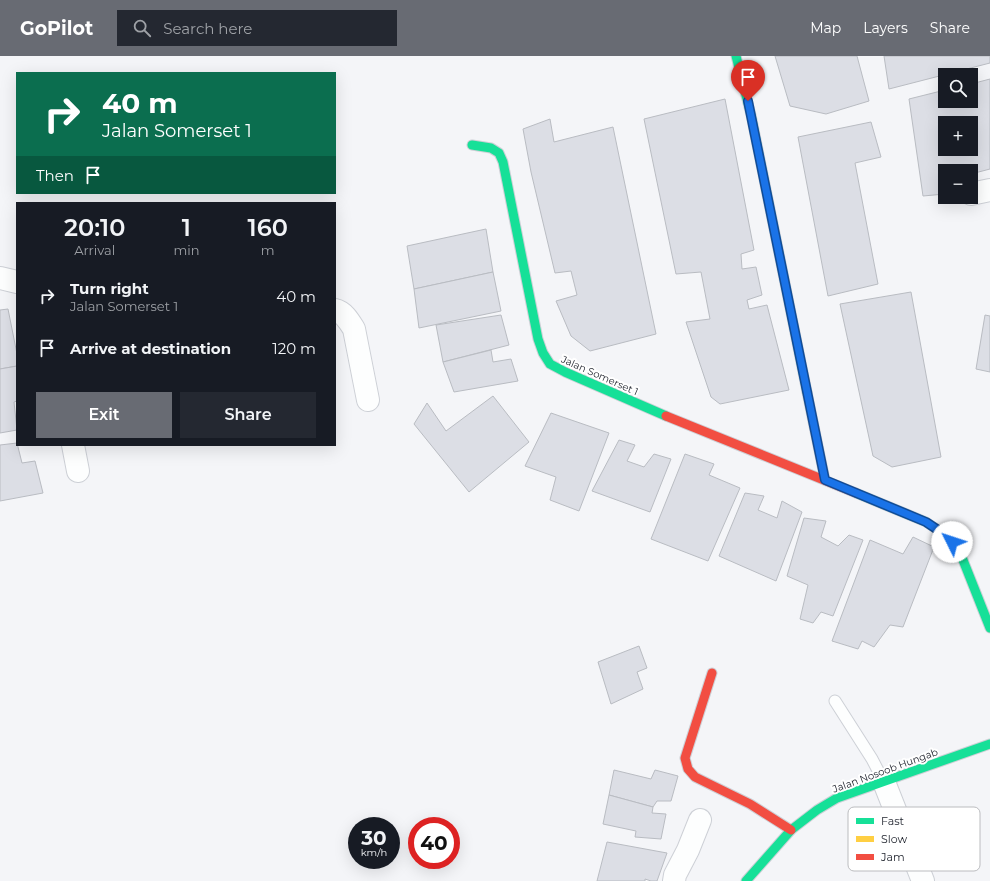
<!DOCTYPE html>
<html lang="en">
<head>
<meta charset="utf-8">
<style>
	:root { --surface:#171b24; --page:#242831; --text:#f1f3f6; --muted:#9ea1a6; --accent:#686b73 }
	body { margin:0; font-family:Montserrat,sans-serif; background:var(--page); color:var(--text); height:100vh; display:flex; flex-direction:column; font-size:15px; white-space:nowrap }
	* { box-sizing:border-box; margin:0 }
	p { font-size:13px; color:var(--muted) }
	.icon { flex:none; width:22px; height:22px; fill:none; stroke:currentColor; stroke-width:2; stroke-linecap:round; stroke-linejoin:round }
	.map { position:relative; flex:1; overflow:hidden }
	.drawer { position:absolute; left:16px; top:146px; width:320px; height:244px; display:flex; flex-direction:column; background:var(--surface); border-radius:0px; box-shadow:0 4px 16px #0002 }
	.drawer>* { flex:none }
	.guide { position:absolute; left:16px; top:16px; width:320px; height:122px; border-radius:0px; box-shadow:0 4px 16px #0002; background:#0b6e4f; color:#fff; overflow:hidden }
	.controls { position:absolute; left:938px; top:12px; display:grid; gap:8px }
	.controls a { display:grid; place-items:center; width:40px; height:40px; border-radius:0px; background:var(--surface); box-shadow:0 4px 16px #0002; font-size:20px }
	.speed { position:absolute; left:348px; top:761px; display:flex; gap:8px; font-size:20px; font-weight:700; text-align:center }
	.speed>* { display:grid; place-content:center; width:52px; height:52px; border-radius:50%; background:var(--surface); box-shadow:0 4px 16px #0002; line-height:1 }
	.speed small { font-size:10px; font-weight:400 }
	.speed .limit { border:6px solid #d22; background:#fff; color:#111 }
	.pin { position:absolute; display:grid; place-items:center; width:34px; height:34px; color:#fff; margin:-41px -17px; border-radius:50% 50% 50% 0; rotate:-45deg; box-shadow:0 0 4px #0007 }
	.pin .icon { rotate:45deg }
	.me { position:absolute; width:44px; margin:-22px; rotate:311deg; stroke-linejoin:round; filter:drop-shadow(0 0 3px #0008) }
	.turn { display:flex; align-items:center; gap:14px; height:84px; padding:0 20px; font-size:18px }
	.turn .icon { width:52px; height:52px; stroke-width:2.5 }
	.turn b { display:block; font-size:28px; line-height:34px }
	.then { display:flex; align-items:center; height:38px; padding:0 20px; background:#0003; gap:8px; font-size:15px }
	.eta { display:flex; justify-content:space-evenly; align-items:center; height:68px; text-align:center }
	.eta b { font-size:24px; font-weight:600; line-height:28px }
	.primary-button { display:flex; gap:8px; margin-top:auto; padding:8px 20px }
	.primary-button a { flex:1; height:46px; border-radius:0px; background:var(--accent); color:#fff; font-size:16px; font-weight:600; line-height:46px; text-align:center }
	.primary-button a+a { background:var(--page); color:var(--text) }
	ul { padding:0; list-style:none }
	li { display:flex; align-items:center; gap:12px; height:52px; padding:0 20px }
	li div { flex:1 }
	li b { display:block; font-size:15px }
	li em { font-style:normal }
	header { display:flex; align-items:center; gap:24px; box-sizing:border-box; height:56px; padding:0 20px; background:var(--accent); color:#fff }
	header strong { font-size:19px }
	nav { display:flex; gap:22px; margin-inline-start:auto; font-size:14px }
	.search { width:280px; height:36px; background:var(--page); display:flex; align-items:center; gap:10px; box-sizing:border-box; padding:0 14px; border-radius:0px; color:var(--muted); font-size:15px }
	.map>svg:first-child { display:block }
	.building { fill:#dcdee5; stroke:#b9bcc2; fill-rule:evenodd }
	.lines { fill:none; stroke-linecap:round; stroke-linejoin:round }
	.lane-casing { stroke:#cdd0d6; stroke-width:13 }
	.street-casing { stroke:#cdd0d6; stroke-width:24 }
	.fast-casing { stroke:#cdd0d6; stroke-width:11 }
	.slow-casing { stroke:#cdd0d6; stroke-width:11 }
	.jam-casing { stroke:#cdd0d6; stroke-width:11 }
	.lane { stroke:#fdfefe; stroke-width:11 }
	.street { stroke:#fdfefe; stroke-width:22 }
	.fast { stroke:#16e098; stroke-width:9 }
	.slow { stroke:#ffcf43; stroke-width:9 }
	.jam { stroke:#f24e42; stroke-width:9 }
	.route-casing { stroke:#114b97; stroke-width:10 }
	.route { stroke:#1a73e8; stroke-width:7 }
	.labels { text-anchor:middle; stroke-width:4; stroke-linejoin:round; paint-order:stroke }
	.street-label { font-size:10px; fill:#1d212b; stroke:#fff }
	.key { fill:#fff; stroke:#bbbcbf; stroke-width:1 }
	.key-label { font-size:11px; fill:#1d212b }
</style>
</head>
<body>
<header>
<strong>GoPilot</strong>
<div class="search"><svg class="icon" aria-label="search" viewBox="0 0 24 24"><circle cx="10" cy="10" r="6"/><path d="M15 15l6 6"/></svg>Search here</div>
<nav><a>Map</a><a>Layers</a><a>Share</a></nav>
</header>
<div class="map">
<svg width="990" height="825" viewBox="0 0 990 825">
	<rect width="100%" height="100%" fill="#f4f5f8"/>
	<g class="building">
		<path d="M 775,0 L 857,0 L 869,45 L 826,58 L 790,50 Z"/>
		<path d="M 884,0 L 990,0 L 990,7 L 889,33 Z"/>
		<path d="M 990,23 L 990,113 L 971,118 L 971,115 L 945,115 L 945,138 L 923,140 L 909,43 L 945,34 L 945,45 L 971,45 L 971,28 ZM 945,67 L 971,67 L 971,93 L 945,93 Z"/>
		<path d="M 725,43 L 754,194 L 741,198 L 742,213 L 756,211 L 762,239 L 747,244 L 749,253 L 767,249 L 789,334 L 720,348 L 711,341 L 686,266 L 710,263 L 701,216 L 676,218 L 644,63 Z"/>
		<path d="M 550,63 L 554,86 L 613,71 L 656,278 L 590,295 L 571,280 L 556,245 L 577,239 L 571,215 L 555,217 L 531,116 L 523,73 Z"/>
		<path d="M 871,66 L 881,101 L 855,107 L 878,228 L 828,240 L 798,81 Z"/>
		<path d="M 486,173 L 493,216 L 414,233 L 407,190 Z"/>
		<path d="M 493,216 L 501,255 L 419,272 L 414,233 Z"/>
		<path d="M 911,236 L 941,401 L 892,411 L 873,400 L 840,248 Z"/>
		<path d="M 8,253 L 17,298 L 17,310 L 0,313 L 0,254 Z"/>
		<path d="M 501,259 L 509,289 L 443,306 L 436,269 Z"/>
		<path d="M 985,259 L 990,260 L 990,316 L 976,313 Z"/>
		<path d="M 491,294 L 493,306 L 511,303 L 518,325 L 454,336 L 443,306 Z"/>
		<path d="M 17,310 L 17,345 L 14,346 L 17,374 L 0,377 L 0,313 Z"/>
		<path d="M 493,340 L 529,386 L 469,436 L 414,368 L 427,347 L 446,375 Z"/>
		<path d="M 551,357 L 609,377 L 579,455 L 550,444 L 556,421 L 525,410 Z"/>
		<path d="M 619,384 L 635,389 L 627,405 L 644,411 L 654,398 L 671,403 L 650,456 L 592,435 Z"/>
		<path d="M 17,387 L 22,407 L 35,405 L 43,437 L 0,445 L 0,389 Z"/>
		<path d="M 685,398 L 714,408 L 709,419 L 740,432 L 708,505 L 651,483 Z"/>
		<path d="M 745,437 L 764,440 L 758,454 L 777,462 L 782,445 L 802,456 L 776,525 L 719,500 Z"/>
		<path d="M 804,462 L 826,465 L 821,481 L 838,490 L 849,479 L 863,484 L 833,560 L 821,556 L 813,567 L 800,563 L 808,529 L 787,520 Z"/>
		<path d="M 913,481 L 934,491 L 903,571 L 890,569 L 874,591 L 862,585 L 858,593 L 832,585 L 870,484 L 903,498 Z"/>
		<path d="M 639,590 L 647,612 L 637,616 L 643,633 L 611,648 L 598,606 Z"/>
		<path d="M 614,714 L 651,723 L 655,714 L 678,720 L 671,745 L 657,745 L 653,751 L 609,739 Z"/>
		<path d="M 609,739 L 653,751 L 652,757 L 666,758 L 661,783 L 635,781 L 636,775 L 603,768 Z"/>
		<path d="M 607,786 L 667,797 L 657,825 L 651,825 L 645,823 L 645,825 L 597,825 Z"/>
	</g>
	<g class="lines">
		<g class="lane-casing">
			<path id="lane" d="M 835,645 L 872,703 L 884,726"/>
		</g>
		<g class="street-casing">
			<g id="street">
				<path d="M 971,138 L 990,134"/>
				<path d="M 0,222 L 17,226"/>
				<path d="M 335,254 C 344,256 349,265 354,273 L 368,344"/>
				<path d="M 73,389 L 78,415"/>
				<path d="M 884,726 L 923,825"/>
				<path d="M 674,825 L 675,819 L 688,794 L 700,764"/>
			</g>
		</g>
		<g class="fast-casing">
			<g id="fast">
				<path d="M 736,0 L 751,59 L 807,336"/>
				<path d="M 472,89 L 491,92 L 499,97 L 503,106 L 538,283 L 543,297 L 550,308 L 565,316 L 666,360"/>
				<path d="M 856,437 L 926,466 L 941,476 L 952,486 L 963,504 L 990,572"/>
				<path d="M 746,825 L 791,774 L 817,754 L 837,742 L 990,688"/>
			</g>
		</g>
		<g class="slow-casing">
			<path id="slow" d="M 807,336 L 825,424"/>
		</g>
		<g class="jam-casing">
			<g id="jam">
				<path d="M 666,360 L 856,437"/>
				<path d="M 712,617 L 685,702 L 688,713 L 695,721 L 750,748 L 791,774"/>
			</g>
		</g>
		<use href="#lane" class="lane"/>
		<use href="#street" class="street"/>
		<use href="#fast" class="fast"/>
		<use href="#slow" class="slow"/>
		<use href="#jam" class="jam"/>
	</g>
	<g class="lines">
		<g class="route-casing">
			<path id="route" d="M 748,45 L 825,424 L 926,466 L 941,476 L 952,486"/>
		</g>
		<use href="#route" class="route"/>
	</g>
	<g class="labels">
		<g class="street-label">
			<text transform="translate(600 319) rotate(24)" y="4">Jalan Somerset 1</text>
			<text transform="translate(885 714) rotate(-20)" y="4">Jalan Nosoob Hungab</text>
		</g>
	</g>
	<rect x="848" y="751" width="132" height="64" rx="6" class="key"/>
	<rect x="856" y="762" width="18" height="6" fill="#16e098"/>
	<rect x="856" y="780" width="18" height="6" fill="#ffcf43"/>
	<rect x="856" y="798" width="18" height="6" fill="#f24e42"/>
	<g class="key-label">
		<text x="881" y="769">Fast</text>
		<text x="881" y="787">Slow</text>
		<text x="881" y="805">Jam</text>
	</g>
</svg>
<div class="controls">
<a><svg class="icon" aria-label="search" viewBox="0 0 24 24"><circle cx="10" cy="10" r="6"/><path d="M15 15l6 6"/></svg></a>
<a>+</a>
<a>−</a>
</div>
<div class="speed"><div>30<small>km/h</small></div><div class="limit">40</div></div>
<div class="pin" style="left:748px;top:45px;background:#d93025"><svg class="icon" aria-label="arrive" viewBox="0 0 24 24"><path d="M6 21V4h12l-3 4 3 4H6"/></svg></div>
<svg class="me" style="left:952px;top:486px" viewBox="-20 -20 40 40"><circle r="19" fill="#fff"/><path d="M0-13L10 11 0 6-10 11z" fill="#1a73e8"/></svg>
<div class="guide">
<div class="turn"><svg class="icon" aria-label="right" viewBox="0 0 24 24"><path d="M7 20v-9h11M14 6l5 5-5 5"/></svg><div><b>40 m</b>Jalan Somerset 1</div></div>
<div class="then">Then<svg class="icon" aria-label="arrive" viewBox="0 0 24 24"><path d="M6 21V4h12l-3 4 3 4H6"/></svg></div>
</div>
<section class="drawer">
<div class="eta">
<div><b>20:10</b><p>Arrival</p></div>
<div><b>1</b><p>min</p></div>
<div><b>160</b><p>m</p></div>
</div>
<ul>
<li><svg class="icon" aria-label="right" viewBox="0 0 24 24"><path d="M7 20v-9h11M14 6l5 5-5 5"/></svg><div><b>Turn right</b><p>Jalan Somerset 1</p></div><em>40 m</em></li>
<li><svg class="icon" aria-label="arrive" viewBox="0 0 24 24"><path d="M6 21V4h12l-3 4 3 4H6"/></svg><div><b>Arrive at destination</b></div><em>120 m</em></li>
</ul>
<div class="primary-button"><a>Exit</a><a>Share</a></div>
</section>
</div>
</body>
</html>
